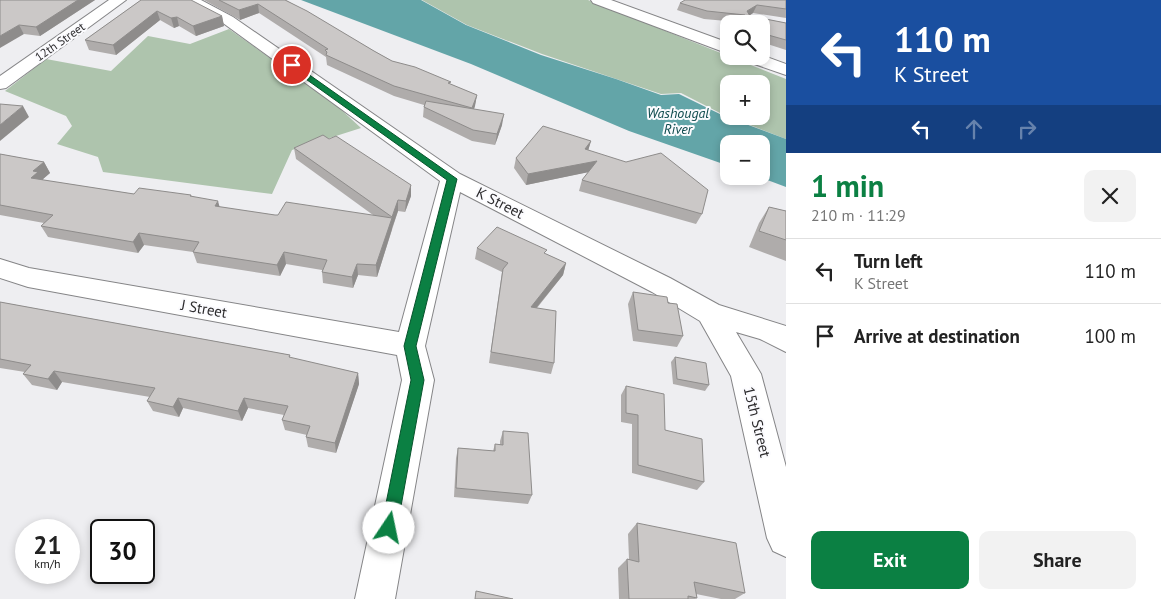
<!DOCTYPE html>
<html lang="en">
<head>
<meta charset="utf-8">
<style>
	:root { --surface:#fff; --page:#f2f2f2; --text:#222; --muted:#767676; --line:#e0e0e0; --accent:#0b8043 }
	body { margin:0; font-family:"PT Sans",sans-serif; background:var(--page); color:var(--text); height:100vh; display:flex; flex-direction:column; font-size:19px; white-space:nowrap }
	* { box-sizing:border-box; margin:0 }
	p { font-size:16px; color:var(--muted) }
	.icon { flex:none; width:28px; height:28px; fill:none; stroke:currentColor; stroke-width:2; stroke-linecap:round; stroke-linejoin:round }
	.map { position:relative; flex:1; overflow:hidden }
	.drawer { display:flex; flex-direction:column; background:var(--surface); width:375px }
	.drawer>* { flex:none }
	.banner { background:#1a4fa0; color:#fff; overflow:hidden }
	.controls { position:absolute; left:720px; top:15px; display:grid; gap:10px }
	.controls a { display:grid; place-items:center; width:50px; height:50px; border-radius:10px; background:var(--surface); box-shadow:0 2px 8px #0003; font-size:25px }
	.speed { position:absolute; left:15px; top:519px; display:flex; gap:10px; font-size:25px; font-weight:700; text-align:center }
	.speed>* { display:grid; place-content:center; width:65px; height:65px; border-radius:50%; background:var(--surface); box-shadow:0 2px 8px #0003; line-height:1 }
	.speed small { font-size:12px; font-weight:400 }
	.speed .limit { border:2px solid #111; border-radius:8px; background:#fff; color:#111 }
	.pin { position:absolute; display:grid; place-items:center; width:42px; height:42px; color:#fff; margin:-21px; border:2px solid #fff; border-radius:50%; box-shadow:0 1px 5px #0007 }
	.me { position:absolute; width:55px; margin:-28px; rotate:11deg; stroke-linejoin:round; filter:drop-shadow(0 0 4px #0008) }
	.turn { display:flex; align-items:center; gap:18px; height:105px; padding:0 25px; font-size:22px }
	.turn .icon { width:65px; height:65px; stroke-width:2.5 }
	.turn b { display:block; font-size:35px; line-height:42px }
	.lanes { display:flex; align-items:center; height:48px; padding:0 25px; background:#0003; justify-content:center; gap:25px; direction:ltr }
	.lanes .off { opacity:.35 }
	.round { display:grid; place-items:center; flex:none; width:52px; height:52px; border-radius:10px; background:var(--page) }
	.head { display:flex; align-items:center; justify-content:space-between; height:85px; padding:0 25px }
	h1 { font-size:30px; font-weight:700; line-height:38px; color:var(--accent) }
	.action { display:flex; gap:10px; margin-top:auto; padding:10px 25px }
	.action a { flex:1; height:58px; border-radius:10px; background:var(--accent); color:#fff; font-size:20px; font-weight:700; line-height:58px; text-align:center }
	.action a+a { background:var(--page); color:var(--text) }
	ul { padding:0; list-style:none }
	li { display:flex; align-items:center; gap:15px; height:65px; padding:0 25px; border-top:1px solid var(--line) }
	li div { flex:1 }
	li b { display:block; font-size:19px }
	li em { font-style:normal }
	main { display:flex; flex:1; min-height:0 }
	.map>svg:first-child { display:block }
	.green { fill:#aec4ad; fill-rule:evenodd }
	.water { fill:#63a5a8 }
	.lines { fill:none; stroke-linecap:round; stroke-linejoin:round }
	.minor-casing { stroke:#858587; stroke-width:2 }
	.minor { fill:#fff; fill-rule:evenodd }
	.wall { fill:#afacab }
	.shaded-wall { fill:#8e8c8b }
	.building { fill:#cbc8c7; stroke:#8e8c8b }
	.route { fill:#0b8043; stroke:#07532c }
	.labels { text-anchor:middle; stroke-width:4; stroke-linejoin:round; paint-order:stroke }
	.far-street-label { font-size:12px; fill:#2d2c2e; stroke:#fbfbfe }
	.far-water-label { font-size:14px; font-style:italic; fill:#104c4f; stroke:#fbfbfe }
	.street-label { font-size:15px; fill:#2d2c2e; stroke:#fbfbfe }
</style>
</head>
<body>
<main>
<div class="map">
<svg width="786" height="599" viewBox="0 0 786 599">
	<rect width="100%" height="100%" fill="#eeeef1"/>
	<g class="green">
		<path d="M 422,0 L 588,0 L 786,79 L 786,139 L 722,114 L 681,93 L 661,94 L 542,54 L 467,25 ZM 729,84 L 761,84 L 761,116 L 729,116 Z"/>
		<path d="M 229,29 L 335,104 L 361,128 L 292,150 L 272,194 L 103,172 L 98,157 L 57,144 L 72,126 L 66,116 L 5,91 L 46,59 L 111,71 L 148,36 L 190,44 Z"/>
	</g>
	<path class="water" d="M 301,0 L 421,0 L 466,25 L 541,55 L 616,79 L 661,95 L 679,94 L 724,116 L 786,139 L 786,187 L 757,176 L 761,176 L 761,144 L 729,144 L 729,166 L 629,131 L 471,64 Z"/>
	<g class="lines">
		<g class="minor-casing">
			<g id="minor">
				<path d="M 109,0 L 126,0 L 6,88 L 0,89 L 0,76 Z"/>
				<path d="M 176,0 L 201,0 L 233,17 L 460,174 L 670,278 L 719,305 L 786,326 L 786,352 L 760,339 L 736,332 L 761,374 L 786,467 L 786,557 L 773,551 L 767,538 L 731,376 L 700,321 L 652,292 L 460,192 L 425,346 L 434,380 L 395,599 L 355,599 L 402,380 L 397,355 L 28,287 L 0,278 L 0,259 L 29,268 L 399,332 L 440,181 L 223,23 L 191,6 L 178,3 Z"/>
				<path d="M 591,0 L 611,0 L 729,43 L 729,54 L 593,3 Z"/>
				<path d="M 761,55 L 786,64 L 786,75 L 743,60 L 741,56 Z"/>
			</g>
		</g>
		<use href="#minor" class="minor"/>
	</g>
	<g class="wall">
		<path d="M 0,0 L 95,0 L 40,36 L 24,34 Z"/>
		<path d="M 141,0 L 222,16 L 224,26 L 196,36 L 179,26 L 174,28 L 160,20 L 116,55 L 89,50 L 85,40 Z"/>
		<path d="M 204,0 L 286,0 L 374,51 L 392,61 L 477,95 L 474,109 L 502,125 L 495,145 L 472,141 L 423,117 L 424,105 L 394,96 L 327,65 L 326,57 L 259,13 L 240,20 Z"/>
		<path d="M 786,0 L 786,18 L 753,13 L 750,15 L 750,16 L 786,23 L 786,50 L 761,42 L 761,24 L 737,24 L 738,22 L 704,19 L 677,10 L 680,3 Z"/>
		<path d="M 329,139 L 411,185 L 411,196 L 405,212 L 398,211 L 377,277 L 358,275 L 353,288 L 323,283 L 322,272 L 322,270 L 286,264 L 280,276 L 197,263 L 193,252 L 144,245 L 138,253 L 48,237 L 41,226 L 44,223 L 0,215 L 0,154 L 44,162 L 50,173 L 43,179 L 43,180 L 134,194 L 191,195 L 192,196 L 220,207 L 275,215 L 373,215 L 296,159 L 294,148 Z"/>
		<path d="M 591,141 L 588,150 L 702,214 L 696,224 L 579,191 L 582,180 L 588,172 L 526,185 L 514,168 L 516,158 Z"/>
		<path d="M 769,207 L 786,211 L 786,261 L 749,247 L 759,223 Z"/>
		<path d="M 477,248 L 546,254 L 566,263 L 563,275 L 537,308 L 554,363 L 551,374 L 489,363 L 502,272 L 475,259 Z"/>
		<path d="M 633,292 L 668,303 L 683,336 L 677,347 L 633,341 L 628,304 Z"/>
		<path d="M 0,302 L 290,355 L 290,358 L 358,373 L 359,384 L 336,453 L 308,447 L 306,437 L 307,435 L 285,430 L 282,420 L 284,415 L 248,408 L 242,421 L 183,408 L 179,417 L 153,411 L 147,401 L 150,397 L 62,382 L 57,390 L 32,385 L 23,374 L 25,372 L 0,368 Z"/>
		<path d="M 675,357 L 709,385 L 705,391 L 673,384 L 671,362 Z"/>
		<path d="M 626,386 L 665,430 L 704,482 L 697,490 L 632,473 L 632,424 L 621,422 L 621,395 Z"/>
		<path d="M 503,431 L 532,495 L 528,504 L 454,497 L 456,458 L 458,448 L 493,451 L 495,444 L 500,445 L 500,441 Z"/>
		<path d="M 637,523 L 745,593 L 735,599 L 721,599 L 696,594 L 697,598 L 695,599 L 619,599 L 618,568 L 627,559 L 629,559 L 628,534 Z"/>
	</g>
	<g class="shaded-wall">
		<path d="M 78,0 L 95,0 L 40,36 L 36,27 Z"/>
		<path d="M 258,4 L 259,13 L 240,20 L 239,10 Z"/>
		<path d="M 757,5 L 753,13 L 744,19 L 747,11 Z"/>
		<path d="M 157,11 L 160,20 L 116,55 L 113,45 Z"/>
		<path d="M 222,16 L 224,26 L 196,36 L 193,26 Z"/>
		<path d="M 177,17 L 179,26 L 174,28 L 171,18 Z"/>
		<path d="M 19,25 L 24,34 L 0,48 L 0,36 Z"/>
		<path d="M 477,95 L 475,106 L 471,118 L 472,108 Z"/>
		<path d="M 23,106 L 29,117 L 0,141 L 0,125 Z"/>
		<path d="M 504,114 L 502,125 L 495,145 L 497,134 Z"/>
		<path d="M 591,141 L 588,151 L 585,149 Z"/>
		<path d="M 597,161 L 594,171 L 526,185 L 528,174 Z"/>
		<path d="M 44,162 L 50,173 L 43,179 L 44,183 L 31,178 L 33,171 Z"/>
		<path d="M 411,185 L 411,196 L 405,212 L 406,201 Z"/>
		<path d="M 398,200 L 398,211 L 392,228 L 392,217 Z"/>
		<path d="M 218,201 L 221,212 L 215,206 Z"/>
		<path d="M 392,218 L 392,229 L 377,277 L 376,265 Z"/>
		<path d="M 139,233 L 144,245 L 138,253 L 133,242 Z"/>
		<path d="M 284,252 L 286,264 L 280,276 L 277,265 Z"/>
		<path d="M 566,263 L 563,275 L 528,318 L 531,307 Z"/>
		<path d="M 357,264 L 358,275 L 353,288 L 352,277 Z"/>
		<path d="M 54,371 L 62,382 L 57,390 L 48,379 Z"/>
		<path d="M 358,373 L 359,384 L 336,453 L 335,443 Z"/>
		<path d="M 178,398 L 183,408 L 179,417 L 173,407 Z"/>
		<path d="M 244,398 L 248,408 L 242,421 L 238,411 Z"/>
	</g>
	<g class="building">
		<path d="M 0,0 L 78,0 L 36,27 L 19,25 L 0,36 Z"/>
		<path d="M 141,0 L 191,0 L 222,16 L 193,26 L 177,17 L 171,18 L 157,11 L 113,45 L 85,40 Z"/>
		<path d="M 219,0 L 285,0 L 307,11 L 374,51 L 392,61 L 415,67 L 451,82 L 448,83 L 477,95 L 472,108 L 394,86 L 326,55 L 327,52 L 325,50 L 328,49 L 258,4 L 239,10 Z"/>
		<path d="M 685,0 L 786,0 L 786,9 L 757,5 L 747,11 L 750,16 L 786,23 L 786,40 L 761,33 L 761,24 L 741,24 L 737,23 L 745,15 L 707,11 L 680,3 Z"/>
		<path d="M 426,101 L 504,114 L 497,134 L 473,130 L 424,107 Z"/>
		<path d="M 0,104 L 23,106 L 0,125 Z"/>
		<path d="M 543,126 L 591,141 L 585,149 L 626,162 L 661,153 L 708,190 L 702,214 L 582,180 L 597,161 L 528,174 L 516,158 Z"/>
		<path d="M 323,135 L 329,139 L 336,136 L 411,185 L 406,201 L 398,200 L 392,217 L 294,148 Z"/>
		<path d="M 0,154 L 44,162 L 33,171 L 38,172 L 31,178 L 134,194 L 139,188 L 191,195 L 190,196 L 218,201 L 215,206 L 275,215 L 278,215 L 286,202 L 392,218 L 376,265 L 357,264 L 352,277 L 322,272 L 327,260 L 284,252 L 277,265 L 193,252 L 199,242 L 139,233 L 133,242 L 41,226 L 53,215 L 0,205 Z"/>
		<path d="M 769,207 L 786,211 L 786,240 L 759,231 Z"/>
		<path d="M 497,227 L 547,250 L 544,253 L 566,263 L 531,307 L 556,311 L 554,363 L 491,352 L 503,269 L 508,263 L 477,248 Z"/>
		<path d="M 633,292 L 667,297 L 668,303 L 677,304 L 683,336 L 638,330 Z"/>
		<path d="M 0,302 L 290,355 L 289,357 L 358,373 L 335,443 L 306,437 L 310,426 L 282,420 L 288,406 L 244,398 L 238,411 L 178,398 L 173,407 L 147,401 L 155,388 L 54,371 L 48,379 L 23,374 L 31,365 L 0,359 Z"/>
		<path d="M 675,357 L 706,363 L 709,385 L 677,379 Z"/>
		<path d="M 626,386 L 664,394 L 665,430 L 702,439 L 704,482 L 638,465 L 638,415 L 626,413 Z"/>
		<path d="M 503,431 L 528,433 L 532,495 L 456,488 L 458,448 L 495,451 L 495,444 L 503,445 Z"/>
		<path d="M 637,523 L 736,543 L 745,593 L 694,582 L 697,598 L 688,596 L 688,599 L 629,599 L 627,559 L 639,562 Z"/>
		<path d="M 476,591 L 513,599 L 475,599 Z"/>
	</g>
	<path class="route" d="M 289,64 L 294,64 L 457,179 L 416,346 L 424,380 L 397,528 L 394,534 L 389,536 L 384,534 L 381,528 L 411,380 L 404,346 L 447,180 L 289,67 Z"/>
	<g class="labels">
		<g class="far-street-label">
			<text transform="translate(60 42) rotate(-35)" y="4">12th Street</text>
		</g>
		<g class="far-water-label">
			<text x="678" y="118">Washougal<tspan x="678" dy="16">River</tspan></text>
		</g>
		<g class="street-label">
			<text transform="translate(500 203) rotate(27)" y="5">K Street</text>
			<text transform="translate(204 309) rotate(10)" y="5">J Street</text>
			<text transform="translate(757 422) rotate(76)" y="5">15th Street</text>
		</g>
	</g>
</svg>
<div class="controls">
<a><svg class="icon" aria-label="search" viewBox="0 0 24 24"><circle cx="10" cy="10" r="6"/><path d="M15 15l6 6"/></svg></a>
<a>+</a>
<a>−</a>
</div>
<div class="speed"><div>21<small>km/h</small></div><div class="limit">30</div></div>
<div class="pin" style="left:292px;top:65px;background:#d93025"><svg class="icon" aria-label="arrive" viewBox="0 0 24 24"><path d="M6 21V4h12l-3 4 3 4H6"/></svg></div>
<svg class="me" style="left:389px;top:528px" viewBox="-20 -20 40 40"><circle r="19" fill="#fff"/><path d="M0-13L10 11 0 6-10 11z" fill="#0b8043"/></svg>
</div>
<section class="drawer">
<div class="banner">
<div class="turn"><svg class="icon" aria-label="left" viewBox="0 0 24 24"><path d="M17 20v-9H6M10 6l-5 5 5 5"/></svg><div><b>110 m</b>K Street</div></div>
<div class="lanes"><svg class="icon" aria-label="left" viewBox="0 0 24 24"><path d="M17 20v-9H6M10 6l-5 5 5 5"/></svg><svg class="icon off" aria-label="ahead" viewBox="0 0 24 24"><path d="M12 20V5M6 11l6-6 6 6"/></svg><svg class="icon off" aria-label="right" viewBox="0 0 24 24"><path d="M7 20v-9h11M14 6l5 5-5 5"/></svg></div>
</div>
<div class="head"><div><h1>1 min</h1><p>210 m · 11:29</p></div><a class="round"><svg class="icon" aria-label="close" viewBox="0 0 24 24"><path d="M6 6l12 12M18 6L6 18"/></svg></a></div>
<ul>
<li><svg class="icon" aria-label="left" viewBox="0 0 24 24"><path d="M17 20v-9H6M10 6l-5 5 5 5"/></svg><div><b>Turn left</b><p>K Street</p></div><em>110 m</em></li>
<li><svg class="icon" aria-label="arrive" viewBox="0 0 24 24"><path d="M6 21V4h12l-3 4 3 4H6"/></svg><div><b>Arrive at destination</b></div><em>100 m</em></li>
</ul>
<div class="action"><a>Exit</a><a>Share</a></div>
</section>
</main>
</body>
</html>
